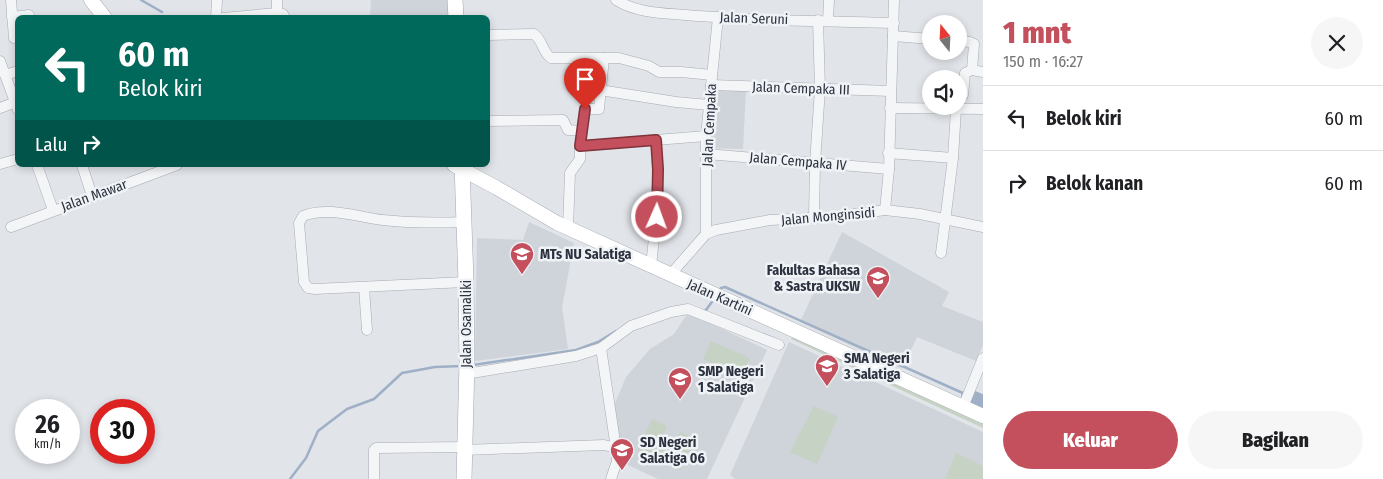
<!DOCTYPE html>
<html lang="id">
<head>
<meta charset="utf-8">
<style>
	:root { --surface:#fff; --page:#f6f6f6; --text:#202124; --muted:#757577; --line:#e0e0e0; --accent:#c3505c }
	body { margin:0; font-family:"Fira Sans Condensed",sans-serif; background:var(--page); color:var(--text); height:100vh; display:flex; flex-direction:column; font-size:19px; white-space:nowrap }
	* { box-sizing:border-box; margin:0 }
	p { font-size:16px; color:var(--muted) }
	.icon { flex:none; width:28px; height:28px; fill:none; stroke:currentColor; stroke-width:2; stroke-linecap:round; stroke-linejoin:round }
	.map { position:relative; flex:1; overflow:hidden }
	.panel { display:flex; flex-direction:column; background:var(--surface); width:400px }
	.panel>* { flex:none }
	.top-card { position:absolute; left:15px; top:15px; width:475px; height:152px; border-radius:8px; box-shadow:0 2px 8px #0003; background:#00695c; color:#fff; overflow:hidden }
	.needle { width:32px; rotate:342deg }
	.fabs { position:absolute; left:922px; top:15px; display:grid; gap:10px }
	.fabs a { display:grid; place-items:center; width:45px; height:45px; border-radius:50%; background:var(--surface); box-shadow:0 2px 8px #0003; font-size:25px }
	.speed { position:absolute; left:15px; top:399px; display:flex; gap:10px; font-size:25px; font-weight:700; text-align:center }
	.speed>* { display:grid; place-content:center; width:65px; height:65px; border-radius:50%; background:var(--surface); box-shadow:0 2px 8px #0003; line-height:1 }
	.speed small { font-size:12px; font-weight:400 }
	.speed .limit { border:8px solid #d22; background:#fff; color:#111 }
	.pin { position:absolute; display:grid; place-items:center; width:42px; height:42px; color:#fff; margin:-51px -21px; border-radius:50% 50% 50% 0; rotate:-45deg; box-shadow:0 0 5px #0007 }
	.pin .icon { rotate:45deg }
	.me { position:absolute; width:55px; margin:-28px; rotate:2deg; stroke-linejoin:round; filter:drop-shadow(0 0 4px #0008) }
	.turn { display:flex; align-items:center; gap:18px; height:105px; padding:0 20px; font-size:22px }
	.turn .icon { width:65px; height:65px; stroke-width:2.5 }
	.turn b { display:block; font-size:35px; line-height:42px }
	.then { display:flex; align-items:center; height:48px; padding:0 20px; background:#0003; gap:10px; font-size:19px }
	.round { display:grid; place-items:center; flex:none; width:52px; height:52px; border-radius:26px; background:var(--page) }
	.headline { display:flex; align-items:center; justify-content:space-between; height:85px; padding:0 20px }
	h1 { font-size:30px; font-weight:800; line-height:38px; color:var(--accent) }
	.primary-button { display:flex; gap:10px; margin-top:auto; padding:10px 20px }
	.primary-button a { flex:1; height:58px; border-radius:30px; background:var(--accent); color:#fff; font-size:20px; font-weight:800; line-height:58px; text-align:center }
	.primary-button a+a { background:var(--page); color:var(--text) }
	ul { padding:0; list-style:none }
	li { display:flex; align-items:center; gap:15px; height:65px; padding:0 20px; border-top:1px solid var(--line) }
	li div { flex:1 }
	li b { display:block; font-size:19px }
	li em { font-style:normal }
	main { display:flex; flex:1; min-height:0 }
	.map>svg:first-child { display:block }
	.built { fill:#cfd3da }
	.green { fill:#c6d2c3 }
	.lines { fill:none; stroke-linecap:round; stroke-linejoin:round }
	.stream { stroke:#9fb0c6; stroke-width:2.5 }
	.river { stroke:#9fb0c6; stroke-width:16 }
	.street-casing { stroke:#a7abb3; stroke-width:11 }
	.secondary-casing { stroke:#a7abb3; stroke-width:15 }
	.primary-casing { stroke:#a1a8b3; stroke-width:16 }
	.street { stroke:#f3f5f7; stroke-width:10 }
	.secondary { stroke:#fff; stroke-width:14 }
	.primary { stroke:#fff; stroke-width:15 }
	.route-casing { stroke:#7f343c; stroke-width:12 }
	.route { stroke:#c3505c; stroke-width:9 }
	.labels { text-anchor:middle; stroke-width:5; stroke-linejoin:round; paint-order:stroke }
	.street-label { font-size:14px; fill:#2b313f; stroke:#f0f3f6 }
	.poi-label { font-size:14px; font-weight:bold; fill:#2b313f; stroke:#f0f3f6; text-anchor:start }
</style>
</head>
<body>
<main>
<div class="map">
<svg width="983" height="479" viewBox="0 0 983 479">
	<rect width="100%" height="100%" fill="#e1e4e9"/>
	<g class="built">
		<path d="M 371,0 L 451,0 L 451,17 L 370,18 Z"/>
		<path d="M 711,89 L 746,90 L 743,149 L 708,148 Z"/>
		<path d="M 529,222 L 574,243 L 562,307 L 568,349 L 475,361 L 477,238 L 523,240 Z"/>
		<path d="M 842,232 L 949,292 L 942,306 L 983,322 L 983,345 L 976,361 L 917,337 L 902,369 L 800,322 Z"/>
		<path d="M 688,313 L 767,350 L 707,479 L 658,479 L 615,459 L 607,423 L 626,377 L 650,349 L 674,334 Z"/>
		<path d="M 789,342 L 983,432 L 983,479 L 735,479 L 730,475 Z"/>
	</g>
	<g class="green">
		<path d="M 794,334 L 983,420 L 983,428 L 791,339 Z"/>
		<path d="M 711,341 L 750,358 L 742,376 L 703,359 Z"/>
		<path d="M 814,406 L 838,417 L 817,464 L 790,452 Z"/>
		<path d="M 652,419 L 667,426 L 662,437 L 659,437 L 655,447 L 673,454 L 676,444 L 674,442 L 680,432 L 695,438 L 680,470 L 638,449 Z"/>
		<path d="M 956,453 L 983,466 L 983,479 L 945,479 Z"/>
	</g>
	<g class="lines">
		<g class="stream">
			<path d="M 141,0 L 162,12"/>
			<path d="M 718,292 L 721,288 L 725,287 L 965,394"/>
			<path d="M 703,311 L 706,310 L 714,299"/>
			<path d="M 473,365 L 576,350 L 598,342 L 616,331"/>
			<path d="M 290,479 L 306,458 L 318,431 L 347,409 L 374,399 L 402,373 L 435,367 L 462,366"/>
		</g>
		<path class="river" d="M 969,397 L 983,403"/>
		<g class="street-casing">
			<g id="street">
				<path d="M 11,0 L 14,38"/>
				<path d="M 616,0 C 637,13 662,13 686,15 C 755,21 825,21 894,23"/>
				<path d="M 277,13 L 277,0"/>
				<path d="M 12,17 L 29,15"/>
				<path d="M 216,18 L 217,0"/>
				<path d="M 223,18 L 277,13 L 283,14 L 285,18"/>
				<path d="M 828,21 L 829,0"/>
				<path d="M 488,35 L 534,34 C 543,40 542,52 551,58 L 619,58 L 649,66 L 659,72 L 681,72 L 712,75"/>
				<path d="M 893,36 L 931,39"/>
				<path d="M 959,41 L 970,42 L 974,44 L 972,70"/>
				<path d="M 604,58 L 599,109 L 585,109 L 580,146 L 706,136"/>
				<path d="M 0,61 L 18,110"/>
				<path d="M 5,75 L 18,71"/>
				<path d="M 711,85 L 891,91"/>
				<path d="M 600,90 L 676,102 L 709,105"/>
				<path d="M 959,96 L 963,95 L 965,73 L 972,70 L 983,72"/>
				<path d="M 0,108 L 18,101"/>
				<path d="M 890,108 L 982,109"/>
				<path d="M 488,121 L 563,120 L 568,130 L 582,131"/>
				<path d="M 888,153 L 953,158"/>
				<path d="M 706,154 L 889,169"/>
				<path d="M 0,164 L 18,159"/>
				<path d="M 37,165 L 53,210"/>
				<path d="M 82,165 L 92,196"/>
				<path d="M 885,210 L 920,214 L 983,227"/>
				<path d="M 814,217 L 815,163 L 820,89 L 818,20"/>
				<path d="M 464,222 C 437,223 410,223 383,220 C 358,217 327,206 303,216 L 299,223 L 304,282 L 308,288 L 315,289 L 466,282"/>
				<path d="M 11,227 L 177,165"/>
				<path d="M 568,228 L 570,173 L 580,159 L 580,146"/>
				<path d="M 706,234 L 706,136 L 718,17"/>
				<path d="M 941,253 L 953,158 L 956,109"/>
				<path d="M 651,266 C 656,221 660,185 656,140"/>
				<path d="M 670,275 L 706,234 L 716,230 L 770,220 L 833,217 L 885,210 L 889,169 L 894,0"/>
				<path d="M 364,287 L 367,330"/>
				<path d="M 601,348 L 617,455 L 617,461 L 611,479"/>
				<path d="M 466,374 L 576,356 L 601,348 L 631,326 L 671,312 L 688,309 L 779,345"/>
				<path d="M 963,407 L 983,358"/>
				<path d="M 464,450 L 604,445 L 616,448"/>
				<path d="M 374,479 L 374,450 L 376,448 L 464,447"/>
			</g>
		</g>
		<g class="secondary-casing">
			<g id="secondary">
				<path d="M 91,0 L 105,18"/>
				<path d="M 454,165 L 497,188 L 557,223 L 983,416"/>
			</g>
		</g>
		<g class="primary-casing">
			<g id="primary">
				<path d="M 455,0 L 456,18"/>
				<path d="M 462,165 L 466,282 L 467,362 L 464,479"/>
			</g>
		</g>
		<use href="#street" class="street"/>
		<use href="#secondary" class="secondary"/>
		<use href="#primary" class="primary"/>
	</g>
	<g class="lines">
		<g class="route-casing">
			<path id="route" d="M 585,109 L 580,146 L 656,140 L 658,169 L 657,217"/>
		</g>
		<use href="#route" class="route"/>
	</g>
	<defs>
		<g id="school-pin" transform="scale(1.25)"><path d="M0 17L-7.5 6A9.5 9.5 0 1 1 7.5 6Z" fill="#c3505c" stroke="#f0f3f6"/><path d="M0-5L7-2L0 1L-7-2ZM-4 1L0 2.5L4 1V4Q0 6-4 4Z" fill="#fff"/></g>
		<g id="university-pin" transform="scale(1.25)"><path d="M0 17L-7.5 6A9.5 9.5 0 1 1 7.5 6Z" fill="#c3505c" stroke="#f0f3f6"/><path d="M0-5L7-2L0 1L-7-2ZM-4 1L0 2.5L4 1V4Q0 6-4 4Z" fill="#fff"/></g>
	</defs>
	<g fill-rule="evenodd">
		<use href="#school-pin" x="522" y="254"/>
		<use href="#university-pin" x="878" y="278"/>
		<use href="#school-pin" x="827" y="366"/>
		<use href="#school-pin" x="680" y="379"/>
		<use href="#school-pin" x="622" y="450"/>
	</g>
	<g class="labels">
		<g class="street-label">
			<text transform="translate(754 18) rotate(2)" y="5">Jalan Seruni</text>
			<text transform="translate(801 88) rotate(2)" y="5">Jalan Cempaka III</text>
			<text transform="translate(709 125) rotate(-87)" y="5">Jalan Cempaka</text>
			<text transform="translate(798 161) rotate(5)" y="5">Jalan Cempaka IV</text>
			<text transform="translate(94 195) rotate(-20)" y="5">Jalan Mawar</text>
			<text transform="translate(828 216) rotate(-5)" y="5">Jalan Monginsidi</text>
			<text transform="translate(720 297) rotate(24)" y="5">Jalan Kartini</text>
			<text transform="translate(466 324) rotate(-90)" y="5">Jalan Osamaliki</text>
		</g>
		<g class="poi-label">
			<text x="540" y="259">MTs NU Salatiga</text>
			<text x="860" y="275" text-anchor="end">Fakultas Bahasa<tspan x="860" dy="16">&amp; Sastra UKSW</tspan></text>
			<text x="844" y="363">SMA Negeri<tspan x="844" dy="16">3 Salatiga</tspan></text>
			<text x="698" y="376">SMP Negeri<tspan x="698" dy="16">1 Salatiga</tspan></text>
			<text x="640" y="447">SD Negeri<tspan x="640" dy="16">Salatiga 06</tspan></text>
		</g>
	</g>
</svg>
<div class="fabs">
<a><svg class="needle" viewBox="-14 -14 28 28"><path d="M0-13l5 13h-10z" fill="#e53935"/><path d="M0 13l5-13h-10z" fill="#757577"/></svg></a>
<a><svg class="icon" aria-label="sound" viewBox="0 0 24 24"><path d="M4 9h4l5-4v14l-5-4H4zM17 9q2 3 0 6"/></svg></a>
</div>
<div class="speed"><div>26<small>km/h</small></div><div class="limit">30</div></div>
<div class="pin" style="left:585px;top:109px;background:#d93025"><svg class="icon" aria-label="arrive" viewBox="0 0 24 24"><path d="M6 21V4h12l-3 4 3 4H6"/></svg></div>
<svg class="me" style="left:657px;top:217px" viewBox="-20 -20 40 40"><circle r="17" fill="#c3505c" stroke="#fff" stroke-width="3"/><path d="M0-11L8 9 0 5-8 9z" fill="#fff"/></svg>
<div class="top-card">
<div class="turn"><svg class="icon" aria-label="left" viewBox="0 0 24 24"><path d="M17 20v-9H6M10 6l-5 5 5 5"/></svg><div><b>60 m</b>Belok kiri</div></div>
<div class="then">Lalu<svg class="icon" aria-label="right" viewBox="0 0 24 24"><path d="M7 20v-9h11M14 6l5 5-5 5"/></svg></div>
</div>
</div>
<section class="panel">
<div class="headline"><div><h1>1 mnt</h1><p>150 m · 16:27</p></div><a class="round"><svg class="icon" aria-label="close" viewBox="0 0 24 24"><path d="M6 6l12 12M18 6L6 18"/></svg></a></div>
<ul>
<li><svg class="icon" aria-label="left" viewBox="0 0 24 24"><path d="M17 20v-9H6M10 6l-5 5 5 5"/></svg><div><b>Belok kiri</b></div><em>60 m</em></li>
<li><svg class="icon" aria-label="right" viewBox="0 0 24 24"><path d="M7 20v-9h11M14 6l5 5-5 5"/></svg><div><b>Belok kanan</b></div><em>60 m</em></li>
</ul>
<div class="primary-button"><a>Keluar</a><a>Bagikan</a></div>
</section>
</main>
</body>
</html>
